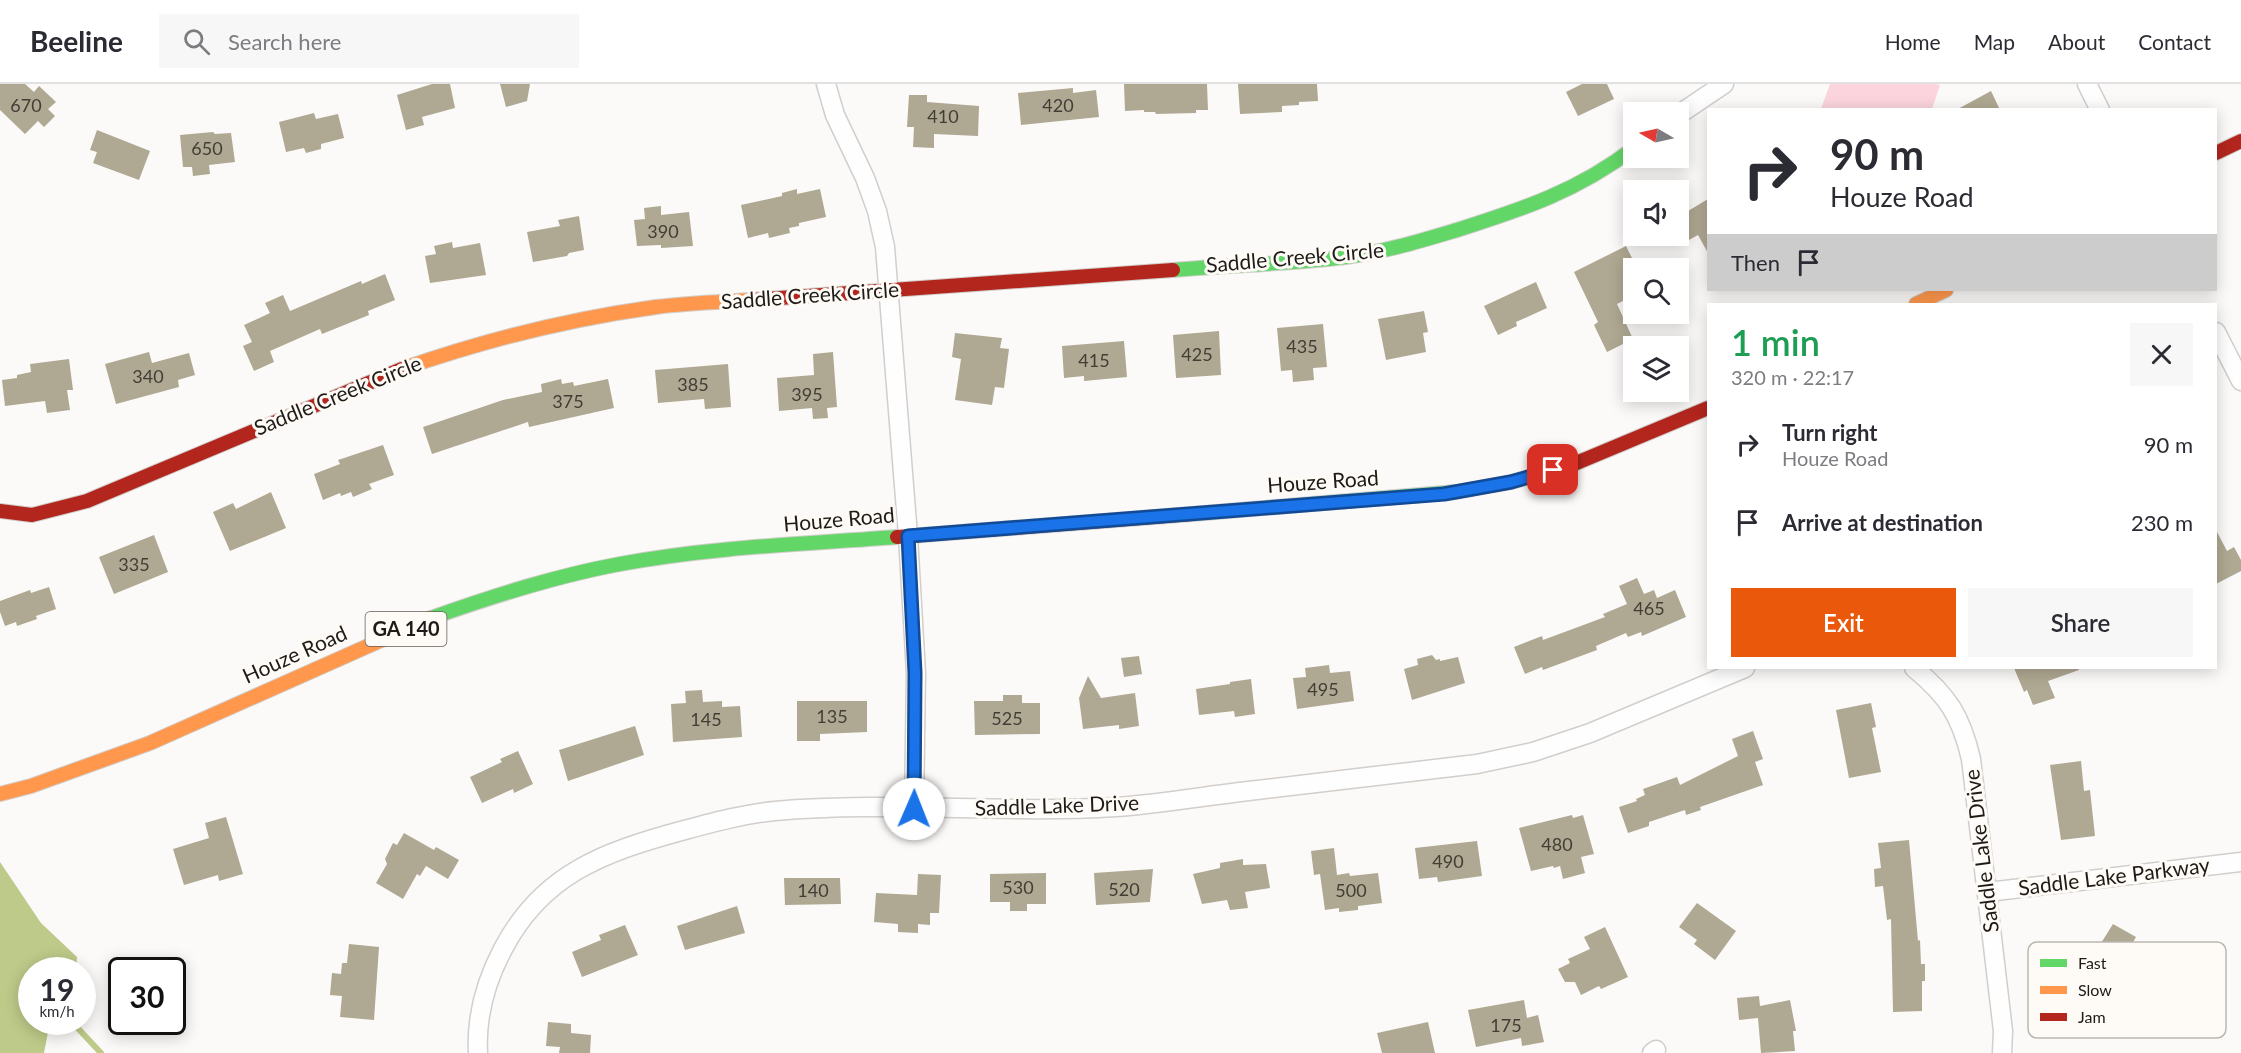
<!DOCTYPE html>
<html lang="en">
<head>
<meta charset="utf-8">
<style>
	:root { --surface:#fff; --page:#f7f7f7; --text:#2b2b33; --muted:#7c7c81; --line:#e1e1e2; --accent:#ea580c }
	body { margin:0; font-family:Lato,sans-serif; background:var(--page); color:var(--text); height:100vh; display:flex; flex-direction:column; font-size:22px; white-space:nowrap }
	* { box-sizing:border-box; margin:0 }
	p { font-size:20px; color:var(--muted) }
	.icon { flex:none; width:33px; height:33px; fill:none; stroke:currentColor; stroke-width:2; stroke-linecap:round; stroke-linejoin:round }
	.map { position:relative; flex:1; overflow:hidden }
	.details { position:absolute; left:1707px; top:219px; width:510px; height:366px; display:flex; flex-direction:column; background:var(--surface); border-radius:0px; box-shadow:0 3px 15px #0003 }
	.details>* { flex:none }
	.hud { position:absolute; left:1707px; top:24px; width:510px; height:183px; border-radius:0px; box-shadow:0 3px 15px #0003; background:#fff; color:var(--text); overflow:hidden }
	.needle { width:39px; rotate:279deg }
	.controls { position:absolute; left:1623px; top:18px; display:grid; gap:12px }
	.controls a { display:grid; place-items:center; width:66px; height:66px; border-radius:0px; background:var(--surface); box-shadow:0 3px 15px #0003; font-size:30px }
	.speed { position:absolute; left:18px; top:873px; display:flex; gap:12px; font-size:30px; font-weight:700; text-align:center }
	.speed>* { display:grid; place-content:center; width:78px; height:78px; border-radius:50%; background:var(--surface); box-shadow:0 3px 15px #0003; line-height:1 }
	.speed small { font-size:15px; font-weight:400 }
	.speed .limit { border:3px solid #111; border-radius:9px; background:#fff; color:#111 }
	.pin { position:absolute; display:grid; place-items:center; width:51px; height:51px; color:#fff; margin:-26px; border-radius:12px; box-shadow:0 3px 9px #0006 }
	.me { position:absolute; width:66px; margin:-33px; rotate:1deg; stroke-linejoin:round; filter:drop-shadow(0 0 4px #0008) }
	.turn { display:flex; align-items:center; gap:21px; height:126px; padding:0 24px; font-size:27px }
	.turn .icon { width:78px; height:78px; stroke-width:2.5 }
	.turn b { display:block; font-size:42px; line-height:51px }
	.then { display:flex; align-items:center; height:57px; padding:0 24px; background:#0003; gap:12px; font-size:22px }
	.round { display:grid; place-items:center; flex:none; width:63px; height:63px; border-radius:0px; background:var(--page) }
	.head { display:flex; align-items:center; justify-content:space-between; height:102px; padding:0 24px }
	h1 { font-size:36px; font-weight:600; line-height:45px; color:#1e9e55 }
	.action { display:flex; gap:12px; margin-top:auto; padding:12px 24px }
	.action a { flex:1; height:69px; border-radius:0px; background:var(--accent); color:#fff; font-size:24px; font-weight:600; line-height:69px; text-align:center }
	.action a+a { background:var(--page); color:var(--text) }
	ul { padding:0; list-style:none }
	li { display:flex; align-items:center; gap:18px; height:78px; padding:0 24px }
	li div { flex:1 }
	li b { display:block; font-size:22px }
	li em { font-style:normal }
	header { display:flex; align-items:center; gap:36px; box-sizing:border-box; height:84px; padding:0 30px; background:var(--surface); border-bottom:2px solid var(--line) }
	header strong { font-size:28px }
	nav { display:flex; gap:33px; margin-inline-start:auto; font-size:21px }
	.search { width:420px; height:54px; background:var(--page); display:flex; align-items:center; gap:15px; box-sizing:border-box; padding:0 21px; border-radius:0px; color:var(--muted); font-size:22px }
	.map>svg:first-child { display:block }
	.green { fill:#fbd4dd }
	.water { fill:#bdca89 }
	.lines { fill:none; stroke-linecap:round; stroke-linejoin:round }
	.stream { stroke:#bdca89; stroke-width:6 }
	.building { fill:#afa892 }
	.street-casing { stroke:#d1cecb; stroke-width:21 }
	.fast-casing { stroke:#d1cecb; stroke-width:16 }
	.slow-casing { stroke:#d1cecb; stroke-width:16 }
	.jam-casing { stroke:#d1cecb; stroke-width:16 }
	.street { stroke:#fffefe; stroke-width:18 }
	.fast { stroke:#63d668; stroke-width:14 }
	.slow { stroke:#ff974d; stroke-width:14 }
	.jam { stroke:#b3261e; stroke-width:14 }
	.route-casing { stroke:#114b97; stroke-width:15 }
	.route { stroke:#1a73e8; stroke-width:10 }
	.labels { text-anchor:middle; stroke-width:6; stroke-linejoin:round; paint-order:stroke }
	.number-label { font-size:18px; fill:#423e36 }
	.shield { fill:#fefaf6; stroke:#615d5a; stroke-width:1.5 }
	.shield-label { font-size:20px; font-weight:bold; fill:#1e1a17 }
	.street-label { font-size:21px; fill:#1e1a17; stroke:#fefaf6 }
	.key { fill:#fefaf6; stroke:#bbb7b3; stroke-width:1.5 }
	.key-label { font-size:16px; fill:#1e1a17 }
</style>
</head>
<body>
<header>
<strong>Beeline</strong>
<div class="search"><svg class="icon" aria-label="search" viewBox="0 0 24 24"><circle cx="10" cy="10" r="6"/><path d="M15 15l6 6"/></svg>Search here</div>
<nav><a>Home</a><a>Map</a><a>About</a><a>Contact</a></nav>
</header>
<div class="map">
<svg width="2241" height="969" viewBox="0 0 2241 969">
	<rect width="100%" height="100%" fill="#fcfaf8"/>
	<path class="green" d="M 1830,0 L 1936,0 L 1940,1 L 1932,25 L 1821,25 Z"/>
	<path class="water" d="M 0,778 L 41,839 L 77,873 L 76,886 L 32,886 L 32,938 L 50,938 L 44,969 L 0,969 Z"/>
	<g class="lines">
		<path class="stream" d="M 72,938 L 101,969"/>
	</g>
	<g class="building">
		<path d="M 0,0 L 25,0 L 34,8 L 39,2 L 56,18 L 48,25 L 55,32 L 44,43 L 38,37 L 25,50 L 0,26 Z"/>
		<path d="M 432,0 L 450,0 L 455,24 L 422,33 L 424,41 L 406,46 L 397,11 Z"/>
		<path d="M 500,0 L 530,0 L 527,17 L 506,23 Z"/>
		<path d="M 1124,0 L 1207,0 L 1208,26 L 1196,26 L 1196,29 L 1156,30 L 1155,28 L 1144,28 L 1144,26 L 1125,27 Z"/>
		<path d="M 1238,0 L 1317,0 L 1318,17 L 1299,18 L 1299,21 L 1282,22 L 1282,28 L 1240,30 Z"/>
		<path d="M 1582,0 L 1607,0 L 1614,15 L 1578,32 L 1566,8 Z"/>
		<path d="M 1073,4 L 1073,9 L 1096,6 L 1099,33 L 1021,41 L 1018,9 Z"/>
		<path d="M 1991,7 L 2000,26 L 1956,26 Z"/>
		<path d="M 909,11 L 927,11 L 927,18 L 979,22 L 978,52 L 934,50 L 934,64 L 913,63 L 914,43 L 907,43 Z"/>
		<path d="M 314,29 L 316,35 L 338,30 L 344,54 L 321,60 L 321,65 L 306,69 L 304,64 L 286,68 L 279,38 Z"/>
		<path d="M 97,46 L 150,67 L 139,96 L 93,79 L 97,68 L 90,66 Z"/>
		<path d="M 213,48 L 215,50 L 231,49 L 235,78 L 209,81 L 210,90 L 193,92 L 192,83 L 183,83 L 180,51 Z"/>
		<path d="M 797,105 L 797,110 L 820,105 L 826,133 L 799,139 L 799,142 L 789,144 L 790,149 L 769,154 L 768,149 L 748,154 L 741,121 L 782,112 L 782,109 Z"/>
		<path d="M 1708,115 L 1708,169 L 1698,151 L 1678,162 L 1678,133 Z"/>
		<path d="M 661,122 L 661,131 L 689,128 L 693,162 L 661,164 L 661,161 L 637,162 L 634,136 L 645,135 L 644,124 Z"/>
		<path d="M 579,132 L 584,166 L 569,169 L 567,172 L 533,178 L 527,148 L 560,142 L 558,136 Z"/>
		<path d="M 452,158 L 453,164 L 480,159 L 486,191 L 430,199 L 425,172 L 436,170 L 434,162 Z"/>
		<path d="M 1626,162 L 1634,178 L 1634,206 L 1625,210 L 1627,215 L 1617,220 L 1633,255 L 1607,268 L 1594,241 L 1598,238 L 1574,188 Z"/>
		<path d="M 385,190 L 395,216 L 368,227 L 369,231 L 322,250 L 320,245 L 270,267 L 274,278 L 254,287 L 243,262 L 252,258 L 244,241 L 270,229 L 265,219 L 283,211 L 290,227 L 361,197 L 362,200 Z"/>
		<path d="M 1536,198 L 1547,224 L 1516,238 L 1517,242 L 1498,251 L 1484,222 Z"/>
		<path d="M 1424,227 L 1428,248 L 1423,249 L 1426,268 L 1386,276 L 1378,235 Z"/>
		<path d="M 1323,240 L 1327,283 L 1313,284 L 1314,296 L 1293,298 L 1292,286 L 1281,287 L 1277,244 Z"/>
		<path d="M 1219,247 L 1221,291 L 1176,294 L 1173,251 Z"/>
		<path d="M 955,249 L 1002,254 L 1000,264 L 1009,265 L 1004,304 L 995,303 L 992,321 L 955,316 L 961,275 L 952,273 Z"/>
		<path d="M 1124,257 L 1127,293 L 1084,297 L 1084,292 L 1064,294 L 1062,262 Z"/>
		<path d="M 149,268 L 152,279 L 189,269 L 195,291 L 178,296 L 179,303 L 116,320 L 105,280 Z"/>
		<path d="M 833,268 L 837,323 L 827,324 L 828,334 L 813,335 L 812,324 L 779,327 L 777,294 L 814,291 L 813,270 Z"/>
		<path d="M 69,275 L 73,306 L 67,306 L 70,326 L 47,329 L 45,317 L 5,322 L 2,296 L 17,294 L 17,291 L 31,288 L 30,280 Z"/>
		<path d="M 728,280 L 731,323 L 705,325 L 704,315 L 658,319 L 655,286 Z"/>
		<path d="M 561,295 L 562,300 L 573,298 L 574,302 L 608,295 L 614,324 L 529,343 L 528,338 L 432,370 L 423,343 L 503,316 L 542,308 L 541,300 Z"/>
		<path d="M 383,361 L 394,391 L 369,400 L 372,405 L 353,413 L 351,408 L 341,412 L 340,409 L 323,416 L 314,390 L 340,380 L 338,376 Z"/>
		<path d="M 271,408 L 286,444 L 230,467 L 213,428 L 233,419 L 236,425 Z"/>
		<path d="M 2216,446 L 2227,467 L 2234,463 L 2241,476 L 2241,487 L 2216,500 Z"/>
		<path d="M 154,451 L 168,488 L 114,510 L 99,473 Z"/>
		<path d="M 1637,494 L 1644,510 L 1654,506 L 1657,514 L 1675,506 L 1686,533 L 1642,552 L 1641,548 L 1628,553 L 1626,549 L 1596,562 L 1597,566 L 1543,586 L 1542,583 L 1525,590 L 1514,563 L 1542,552 L 1543,556 L 1605,533 L 1603,530 L 1627,520 L 1619,502 Z"/>
		<path d="M 49,503 L 56,525 L 36,532 L 37,535 L 17,542 L 16,538 L 5,542 L 0,528 L 0,517 L 30,506 L 31,509 Z"/>
		<path d="M 1432,571 L 1436,576 L 1440,575 L 1440,577 L 1458,573 L 1465,599 L 1412,616 L 1404,585 L 1418,581 L 1417,575 Z"/>
		<path d="M 1139,572 L 1142,590 L 1124,593 L 1121,574 Z"/>
		<path d="M 1329,581 L 1330,589 L 1350,587 L 1354,617 L 1297,625 L 1293,594 L 1306,593 L 1305,584 Z"/>
		<path d="M 2014,584 L 2078,584 L 2079,586 L 2048,597 L 2055,614 L 2033,621 L 2027,606 L 2024,608 Z"/>
		<path d="M 1088,592 L 1101,614 L 1135,609 L 1139,642 L 1119,645 L 1119,641 L 1083,645 L 1079,614 Z"/>
		<path d="M 1251,595 L 1255,630 L 1235,633 L 1234,627 L 1199,631 L 1196,605 L 1230,600 L 1230,598 Z"/>
		<path d="M 702,606 L 703,618 L 722,617 L 722,623 L 740,622 L 742,653 L 673,658 L 671,620 L 686,619 L 685,607 Z"/>
		<path d="M 1003,611 L 1022,611 L 1022,619 L 1040,619 L 1040,650 L 975,651 L 974,617 L 1003,617 Z"/>
		<path d="M 797,617 L 867,617 L 867,648 L 820,650 L 820,657 L 797,657 Z"/>
		<path d="M 1871,619 L 1876,643 L 1872,644 L 1881,688 L 1849,694 L 1836,626 Z"/>
		<path d="M 635,642 L 644,671 L 568,697 L 559,666 Z"/>
		<path d="M 1753,647 L 1763,675 L 1755,678 L 1763,701 L 1700,723 L 1701,726 L 1686,731 L 1685,726 L 1649,738 L 1649,742 L 1628,749 L 1619,723 L 1637,717 L 1636,715 L 1645,711 L 1643,705 L 1677,693 L 1680,701 L 1738,672 L 1732,655 Z"/>
		<path d="M 518,667 L 533,700 L 514,709 L 513,705 L 482,719 L 470,693 L 502,678 L 500,675 Z"/>
		<path d="M 2081,677 L 2084,707 L 2090,706 L 2095,752 L 2061,756 L 2050,681 Z"/>
		<path d="M 1572,731 L 1573,734 L 1583,731 L 1594,770 L 1581,773 L 1585,789 L 1563,795 L 1560,782 L 1554,784 L 1553,782 L 1531,787 L 1519,744 Z"/>
		<path d="M 226,733 L 243,790 L 219,797 L 218,791 L 184,801 L 173,765 L 209,754 L 205,739 Z"/>
		<path d="M 404,749 L 434,766 L 436,763 L 459,776 L 448,795 L 426,782 L 420,792 L 417,790 L 403,815 L 376,799 L 387,780 L 385,775 L 393,759 L 397,761 Z"/>
		<path d="M 1909,756 L 1918,857 L 1920,856 L 1921,880 L 1925,880 L 1925,897 L 1922,897 L 1922,927 L 1893,928 L 1891,835 L 1887,836 L 1883,802 L 1875,803 L 1874,785 L 1881,784 L 1878,759 Z"/>
		<path d="M 1477,757 L 1482,792 L 1438,798 L 1437,793 L 1419,795 L 1415,764 Z"/>
		<path d="M 1334,764 L 1337,791 L 1349,789 L 1350,792 L 1378,789 L 1382,819 L 1358,822 L 1358,826 L 1339,828 L 1339,824 L 1325,826 L 1320,790 L 1314,791 L 1311,767 Z"/>
		<path d="M 1243,775 L 1243,781 L 1266,780 L 1270,804 L 1245,808 L 1248,824 L 1230,826 L 1227,816 L 1202,820 L 1193,790 L 1220,784 L 1220,779 Z"/>
		<path d="M 1153,785 L 1150,818 L 1096,821 L 1094,789 Z"/>
		<path d="M 1046,789 L 1046,820 L 1027,820 L 1027,827 L 1010,827 L 1010,818 L 990,818 L 990,790 Z"/>
		<path d="M 918,790 L 941,791 L 939,829 L 930,829 L 930,841 L 918,840 L 918,849 L 898,848 L 898,840 L 874,838 L 876,809 L 917,811 Z"/>
		<path d="M 784,794 L 840,794 L 841,820 L 785,821 Z"/>
		<path d="M 1697,819 L 1736,847 L 1715,876 L 1694,860 L 1697,856 L 1679,843 Z"/>
		<path d="M 737,822 L 745,849 L 685,866 L 677,842 Z"/>
		<path d="M 2113,840 L 2136,853 L 2106,906 L 2111,908 L 2101,925 L 2071,907 Z"/>
		<path d="M 625,841 L 638,871 L 582,893 L 572,868 L 601,856 L 599,851 Z"/>
		<path d="M 1605,843 L 1628,893 L 1601,905 L 1599,902 L 1581,911 L 1575,898 L 1565,898 L 1558,885 L 1570,879 L 1568,875 L 1590,865 L 1584,853 Z"/>
		<path d="M 349,860 L 379,863 L 374,936 L 340,933 L 342,912 L 330,911 L 332,889 L 341,890 L 342,879 L 347,879 Z"/>
		<path d="M 1759,912 L 1760,922 L 1790,916 L 1796,947 L 1793,947 L 1795,967 L 1761,969 L 1758,934 L 1739,936 L 1737,914 Z"/>
		<path d="M 1524,916 L 1527,934 L 1538,931 L 1544,958 L 1522,962 L 1521,954 L 1476,963 L 1468,926 Z"/>
		<path d="M 548,938 L 571,940 L 571,949 L 591,951 L 590,969 L 559,969 L 560,963 L 546,962 Z"/>
		<path d="M 1428,938 L 1435,969 L 1382,969 L 1377,949 Z"/>
	</g>
	<g class="lines">
		<g class="street-casing">
			<g id="street">
				<path d="M 826,0 L 835,31 L 865,94 L 877,127 L 885,163 L 908,452 L 916,589 L 914,725"/>
				<path d="M 2087,0 L 2100,26"/>
				<path d="M 1678,31 L 1724,0"/>
				<path d="M 2216,248 L 2241,297"/>
				<path d="M 1914,584 C 1948,612 1961,632 1971,675 L 2003,947 L 2002,969"/>
				<path d="M 1988,808 L 2241,778"/>
				<path d="M 478,969 C 476,933 486,897 503,865 C 542,790 604,768 681,747 C 711,739 743,730 775,727 C 888,717 1003,730 1116,723 C 1157,720 1199,713 1240,708 C 1319,699 1398,689 1477,680 L 1533,668 L 1590,649 L 1745,584"/>
				<path d="M 1652,969 L 1656,966"/>
			</g>
		</g>
		<g class="fast-casing">
			<g id="fast">
				<path d="M 1173,186 C 1230,181 1289,180 1346,173 C 1384,168 1420,157 1457,146 C 1523,125 1578,107 1634,64"/>
				<path d="M 1192,430 L 1456,408"/>
				<path d="M 431,534 C 493,512 555,492 620,480 C 711,463 804,460 897,453"/>
			</g>
		</g>
		<g class="slow-casing">
			<g id="slow">
				<path d="M 1916,220 L 1946,206"/>
				<path d="M 402,285 C 485,256 569,235 656,223 C 688,219 720,218 752,216"/>
				<path d="M 0,710 L 31,702 L 150,659 L 431,534"/>
			</g>
		</g>
		<g class="jam-casing">
			<g id="jam">
				<path d="M 2216,69 L 2241,57"/>
				<path d="M 752,216 L 1173,186"/>
				<path d="M 1456,408 L 1511,398 L 1574,380 L 1708,324"/>
				<path d="M 0,427 L 32,431 L 87,417 L 402,285"/>
				<path d="M 897,453 L 1192,430"/>
			</g>
		</g>
		<use href="#street" class="street"/>
		<use href="#fast" class="fast"/>
		<use href="#slow" class="slow"/>
		<use href="#jam" class="jam"/>
	</g>
	<g class="lines">
		<g class="route-casing">
			<path id="route" d="M 914,725 L 915,589 L 908,452 L 1444,410 L 1511,398 L 1553,386"/>
		</g>
		<use href="#route" class="route"/>
	</g>
	<g class="labels">
		<g class="number-label">
			<text x="26" y="28">670</text>
			<text x="1058" y="28">420</text>
			<text x="943" y="39">410</text>
			<text x="207" y="71">650</text>
			<text x="663" y="154">390</text>
			<text x="1302" y="269">435</text>
			<text x="1197" y="277">425</text>
			<text x="1094" y="283">415</text>
			<text x="148" y="299">340</text>
			<text x="693" y="307">385</text>
			<text x="807" y="317">395</text>
			<text x="568" y="324">375</text>
			<text x="134" y="487">335</text>
			<text x="1649" y="531">465</text>
			<text x="1323" y="612">495</text>
			<text x="832" y="639">135</text>
			<text x="1007" y="641">525</text>
			<text x="706" y="642">145</text>
			<text x="1557" y="767">480</text>
			<text x="1448" y="784">490</text>
			<text x="1018" y="810">530</text>
			<text x="1124" y="812">520</text>
			<text x="813" y="813">140</text>
			<text x="1351" y="813">500</text>
			<text x="1506" y="948">175</text>
		</g>
		<rect class="shield" x="365.5" y="528" width="81" height="34" rx="4.5"/>
		<g class="shield-label">
			<text x="406" y="552">GA 140</text>
		</g>
		<g class="street-label">
			<text transform="translate(1295 174) rotate(-5)" y="7">Saddle Creek Circle</text>
			<text transform="translate(810 212) rotate(-4)" y="7">Saddle Creek Circle</text>
			<text transform="translate(338 312) rotate(-22)" y="7">Saddle Creek Circle</text>
			<text transform="translate(1323 398) rotate(-4)" y="7">Houze Road</text>
			<text transform="translate(839 436) rotate(-5)" y="7">Houze Road</text>
			<text transform="translate(295 571) rotate(-24)" y="7">Houze Road</text>
			<text transform="translate(1057 722) rotate(-2)" y="7">Saddle Lake Drive</text>
			<text transform="translate(1982 767) rotate(-97)" y="7">Saddle Lake Drive</text>
			<text transform="translate(2114 793) rotate(-7)" y="7">Saddle Lake Parkway</text>
		</g>
	</g>
	<rect x="2028" y="858" width="198" height="96" rx="9" class="key"/>
	<rect x="2040" y="875" width="27" height="8" fill="#63d668"/>
	<rect x="2040" y="902" width="27" height="8" fill="#ff974d"/>
	<rect x="2040" y="929" width="27" height="8" fill="#b3261e"/>
	<g class="key-label">
		<text x="2078" y="885">Fast</text>
		<text x="2078" y="912">Slow</text>
		<text x="2078" y="939">Jam</text>
	</g>
</svg>
<div class="controls">
<a><svg class="needle" viewBox="-14 -14 28 28"><path d="M0-13l5 13h-10z" fill="#e53935"/><path d="M0 13l5-13h-10z" fill="#7c7c81"/></svg></a>
<a><svg class="icon" aria-label="sound" viewBox="0 0 24 24"><path d="M4 9h4l5-4v14l-5-4H4zM17 9q2 3 0 6"/></svg></a>
<a><svg class="icon" aria-label="search" viewBox="0 0 24 24"><circle cx="10" cy="10" r="6"/><path d="M15 15l6 6"/></svg></a>
<a><svg class="icon" aria-label="layers" viewBox="0 0 24 24"><path d="M12 4l9 5-9 5-9-5zM3 14l9 5 9-5"/></svg></a>
</div>
<div class="speed"><div>19<small>km/h</small></div><div class="limit">30</div></div>
<div class="pin" style="left:1553px;top:386px;background:#d93025"><svg class="icon" aria-label="arrive" viewBox="0 0 24 24"><path d="M6 21V4h12l-3 4 3 4H6"/></svg></div>
<svg class="me" style="left:914px;top:725px" viewBox="-20 -20 40 40"><circle r="19" fill="#fff"/><path d="M0-13L10 11 0 6-10 11z" fill="#1a73e8"/></svg>
<div class="hud">
<div class="turn"><svg class="icon" aria-label="right" viewBox="0 0 24 24"><path d="M7 20v-9h11M14 6l5 5-5 5"/></svg><div><b>90 m</b>Houze Road</div></div>
<div class="then">Then<svg class="icon" aria-label="arrive" viewBox="0 0 24 24"><path d="M6 21V4h12l-3 4 3 4H6"/></svg></div>
</div>
<section class="details">
<div class="head"><div><h1>1 min</h1><p>320 m · 22:17</p></div><a class="round"><svg class="icon" aria-label="close" viewBox="0 0 24 24"><path d="M6 6l12 12M18 6L6 18"/></svg></a></div>
<ul>
<li><svg class="icon" aria-label="right" viewBox="0 0 24 24"><path d="M7 20v-9h11M14 6l5 5-5 5"/></svg><div><b>Turn right</b><p>Houze Road</p></div><em>90 m</em></li>
<li><svg class="icon" aria-label="arrive" viewBox="0 0 24 24"><path d="M6 21V4h12l-3 4 3 4H6"/></svg><div><b>Arrive at destination</b></div><em>230 m</em></li>
</ul>
<div class="action"><a>Exit</a><a>Share</a></div>
</section>
</div>
</body>
</html>
